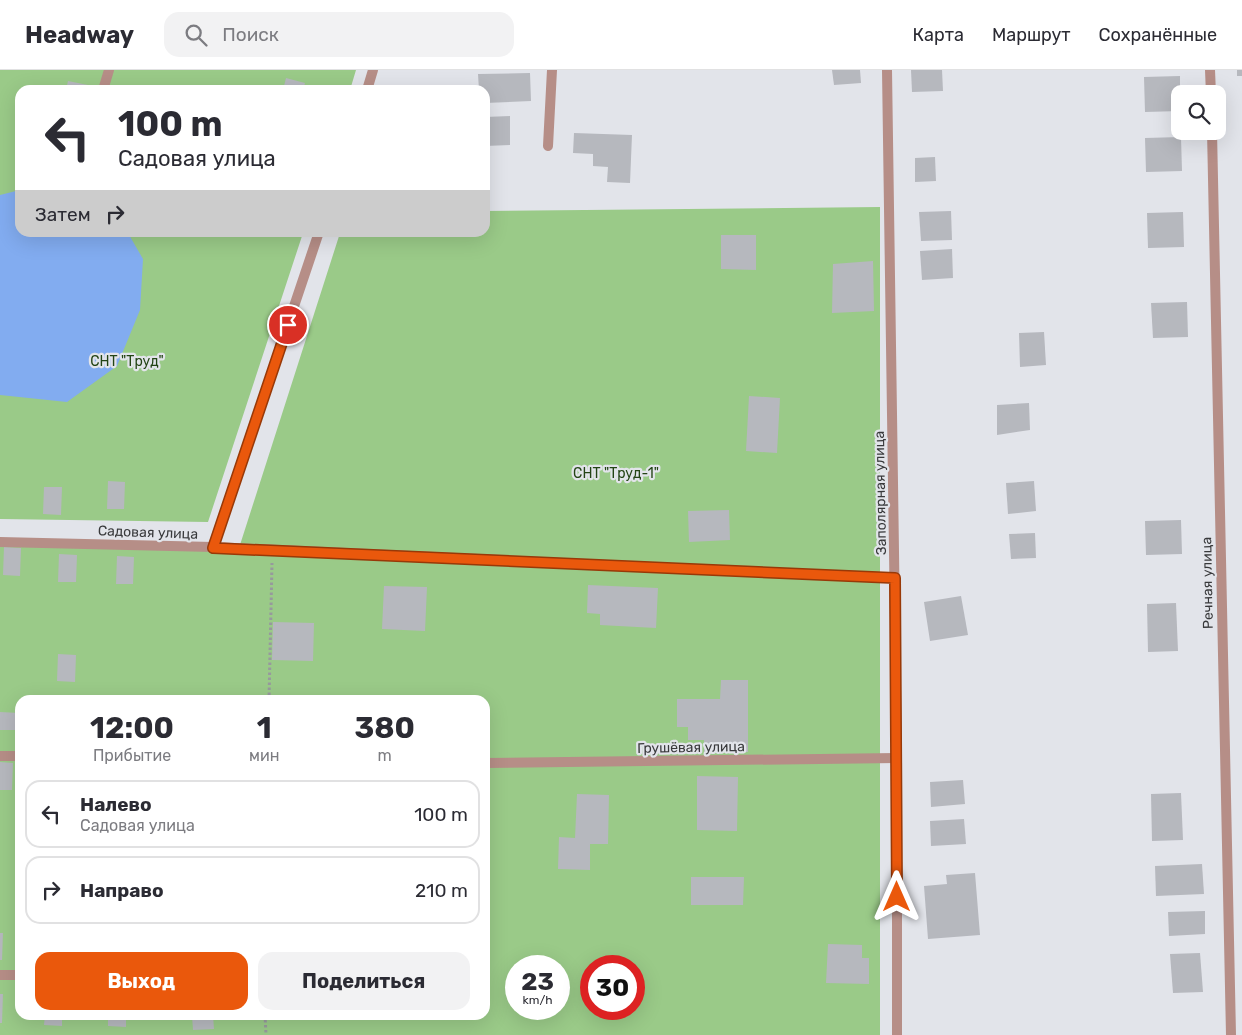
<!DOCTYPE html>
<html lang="ru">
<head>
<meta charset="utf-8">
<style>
	:root { --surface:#fff; --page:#f2f2f3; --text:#2b2b33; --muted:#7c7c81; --line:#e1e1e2; --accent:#ea580c }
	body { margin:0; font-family:Rubik,sans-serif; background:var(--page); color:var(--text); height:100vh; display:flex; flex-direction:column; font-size:19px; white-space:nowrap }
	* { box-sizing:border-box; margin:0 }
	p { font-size:16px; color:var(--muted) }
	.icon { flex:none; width:28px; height:28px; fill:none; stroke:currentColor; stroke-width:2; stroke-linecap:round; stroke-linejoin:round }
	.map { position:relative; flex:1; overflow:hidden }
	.sheet { position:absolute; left:15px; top:625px; width:475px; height:325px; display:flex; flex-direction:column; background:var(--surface); border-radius:15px; box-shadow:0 5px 20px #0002 }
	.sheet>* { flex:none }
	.hud { position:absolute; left:15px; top:15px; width:475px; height:152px; border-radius:15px; box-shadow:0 5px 20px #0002; background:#fff; color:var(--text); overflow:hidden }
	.buttons { position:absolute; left:1171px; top:15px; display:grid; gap:10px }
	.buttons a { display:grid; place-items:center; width:55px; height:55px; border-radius:10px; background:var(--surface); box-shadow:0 5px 20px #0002; font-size:25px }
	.speed { position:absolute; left:505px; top:885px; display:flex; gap:10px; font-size:25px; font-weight:700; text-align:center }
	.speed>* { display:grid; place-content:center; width:65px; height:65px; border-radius:50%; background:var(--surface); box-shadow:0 5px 20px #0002; line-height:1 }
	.speed small { font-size:12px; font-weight:400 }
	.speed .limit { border:8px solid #d22; background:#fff; color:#111 }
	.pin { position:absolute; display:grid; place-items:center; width:42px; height:42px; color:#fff; margin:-21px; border:2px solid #fff; border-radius:50%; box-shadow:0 1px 5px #0007 }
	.me { position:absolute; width:55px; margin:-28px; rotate:0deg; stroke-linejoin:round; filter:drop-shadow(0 0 4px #0008) }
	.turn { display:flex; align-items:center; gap:18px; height:105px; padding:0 20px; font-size:22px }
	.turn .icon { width:65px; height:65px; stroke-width:2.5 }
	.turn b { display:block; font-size:35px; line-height:42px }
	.then { display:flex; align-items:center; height:48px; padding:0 20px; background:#0003; gap:10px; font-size:19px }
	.eta { display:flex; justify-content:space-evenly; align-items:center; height:85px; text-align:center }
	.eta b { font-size:30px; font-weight:700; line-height:35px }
	.action { display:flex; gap:10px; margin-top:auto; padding:10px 20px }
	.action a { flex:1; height:58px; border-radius:15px; background:var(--accent); color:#fff; font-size:20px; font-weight:700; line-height:58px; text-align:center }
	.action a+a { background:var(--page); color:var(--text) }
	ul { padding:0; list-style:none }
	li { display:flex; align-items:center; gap:15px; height:68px; margin:0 10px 8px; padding:0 10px; border:2px solid var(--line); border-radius:15px }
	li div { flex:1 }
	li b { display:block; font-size:19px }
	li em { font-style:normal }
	header { display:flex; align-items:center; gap:30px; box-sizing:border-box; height:70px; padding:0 25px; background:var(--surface); border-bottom:1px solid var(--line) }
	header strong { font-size:24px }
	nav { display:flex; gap:28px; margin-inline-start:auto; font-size:18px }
	.search { width:350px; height:45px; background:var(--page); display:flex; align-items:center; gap:12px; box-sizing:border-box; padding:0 18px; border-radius:15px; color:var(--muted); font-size:19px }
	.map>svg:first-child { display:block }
	.green { fill:#9aca88; fill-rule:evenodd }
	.water { fill:#82acf0 }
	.building { fill:#b6b8be }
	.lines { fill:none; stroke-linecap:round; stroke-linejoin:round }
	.path { stroke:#97999d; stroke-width:3; stroke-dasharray:2.5 2.5; stroke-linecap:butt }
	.lane { stroke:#b68e87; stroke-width:10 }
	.street { stroke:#b68e87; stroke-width:10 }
	.route-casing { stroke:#983908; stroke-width:12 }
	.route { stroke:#ea580c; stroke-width:9 }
	.labels { text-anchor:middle; stroke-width:4.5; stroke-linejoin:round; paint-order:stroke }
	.park-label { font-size:14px; fill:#234415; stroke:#e2e4ea }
	.street-label { font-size:14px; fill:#38393b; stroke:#e2e4ea }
</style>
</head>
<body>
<header>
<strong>Headway</strong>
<div class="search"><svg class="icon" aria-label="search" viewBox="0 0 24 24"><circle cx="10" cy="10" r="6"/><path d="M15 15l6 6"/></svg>Поиск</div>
<nav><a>Карта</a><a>Маршрут</a><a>Сохранённые</a></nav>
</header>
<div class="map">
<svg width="1242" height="965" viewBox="0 0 1242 965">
	<rect width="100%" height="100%" fill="#e2e4ea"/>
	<g class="green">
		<path d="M 0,0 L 356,0 L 350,20 L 20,20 L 20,162 L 303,163 L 208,452 L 0,449 Z"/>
		<path d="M 880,137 L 880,965 L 0,965 L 0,475 L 239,478 L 340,163 L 485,162 L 485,141 ZM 20,630 L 485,630 L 485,945 L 20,945 ZM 516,896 L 559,896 L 559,939 L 516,939 ZM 591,896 L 634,896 L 634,939 L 591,939 Z"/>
	</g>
	<path class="water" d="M 20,120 L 20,162 L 128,163 L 143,189 L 140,240 L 117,296 L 67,332 L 0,325 L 0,125 Z"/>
	<g class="building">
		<path d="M 832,0 L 860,0 L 861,13 L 834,15 Z"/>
		<path d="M 911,0 L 942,0 L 943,21 L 912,22 Z"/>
		<rect x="1237" y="0" width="5" height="6"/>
		<path d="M 530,3 L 531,31 L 485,33 L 485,20 L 479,20 L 478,4 Z"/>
		<path d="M 1180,6 L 1180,41 L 1145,42 L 1144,7 Z"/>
		<path d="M 286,8 L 305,13 L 303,20 L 283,20 Z"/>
		<path d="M 68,11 L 88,15 L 87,20 L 66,20 Z"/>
		<path d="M 134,16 L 148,19 L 148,20 L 133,20 Z"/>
		<path d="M 510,46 L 510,75 L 485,76 L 485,47 Z"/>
		<path d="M 574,63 L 632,65 L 630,113 L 607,112 L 608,97 L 593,96 L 593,84 L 573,83 Z"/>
		<path d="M 1181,67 L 1182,101 L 1146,102 L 1145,68 Z"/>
		<path d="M 935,87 L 936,111 L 915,112 L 915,88 Z"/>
		<path d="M 951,141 L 952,170 L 921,171 L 919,142 Z"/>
		<path d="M 1183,142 L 1184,177 L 1148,178 L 1147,143 Z"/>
		<path d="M 721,165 L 756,165 L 756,200 L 721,199 Z"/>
		<path d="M 952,179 L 953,208 L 922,210 L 920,181 Z"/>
		<path d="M 873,191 L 874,241 L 832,243 L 833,194 Z"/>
		<path d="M 1187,232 L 1188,267 L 1153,268 L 1151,233 Z"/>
		<path d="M 1044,262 L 1046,295 L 1020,297 L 1019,263 Z"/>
		<path d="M 749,326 L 780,328 L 777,383 L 746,381 Z"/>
		<path d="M 1029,333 L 1030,360 L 997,365 L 997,335 Z"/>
		<path d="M 108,411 L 125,412 L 124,439 L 107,439 Z"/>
		<path d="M 1034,411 L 1036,441 L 1008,444 L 1006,413 Z"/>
		<path d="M 44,417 L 62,417 L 61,445 L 43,444 Z"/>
		<path d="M 729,440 L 730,470 L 689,472 L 688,441 Z"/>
		<path d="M 1181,450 L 1182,484 L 1146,485 L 1145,451 Z"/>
		<path d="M 1035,463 L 1036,488 L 1011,489 L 1009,464 Z"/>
		<path d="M 4,477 L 21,478 L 20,506 L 3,505 Z"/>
		<path d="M 59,484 L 77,485 L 76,512 L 58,512 Z"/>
		<path d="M 117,486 L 134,487 L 133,514 L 116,514 Z"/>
		<path d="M 588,515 L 658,518 L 656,558 L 600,555 L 600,544 L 587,543 Z"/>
		<path d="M 384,516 L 427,517 L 425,561 L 382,559 Z"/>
		<path d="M 961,526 L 968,565 L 930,571 L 924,532 Z"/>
		<path d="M 1176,533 L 1178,581 L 1148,582 L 1147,534 Z"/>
		<path d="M 273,552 L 314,553 L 313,591 L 272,590 Z"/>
		<path d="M 58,584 L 76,585 L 75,612 L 57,611 Z"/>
		<path d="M 721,610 L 748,610 L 748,682 L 704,682 L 704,670 L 688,670 L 688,657 L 677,657 L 677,629 L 720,629 Z"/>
		<path d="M 378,626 L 424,627 L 423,630 L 378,630 Z"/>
		<rect x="317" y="627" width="35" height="3"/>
		<path d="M 0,642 L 20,643 L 20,660 L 0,660 Z"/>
		<path d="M 0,692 L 13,693 L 12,720 L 0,720 Z"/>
		<path d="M 697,706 L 738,707 L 737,761 L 697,760 Z"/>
		<path d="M 963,710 L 965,734 L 931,737 L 930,712 Z"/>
		<path d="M 1181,723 L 1183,770 L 1152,771 L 1151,724 Z"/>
		<path d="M 577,724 L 609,725 L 608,774 L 590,774 L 590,800 L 558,799 L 559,767 L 575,768 Z"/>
		<path d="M 964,749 L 966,774 L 931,776 L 930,751 Z"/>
		<path d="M 1202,794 L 1204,824 L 1156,826 L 1155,796 Z"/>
		<path d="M 975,803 L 980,865 L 928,869 L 924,816 L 947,814 L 946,805 Z"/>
		<path d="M 691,807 L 744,807 L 743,835 L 691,835 Z"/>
		<path d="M 1205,841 L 1205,864 L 1169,866 L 1168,842 Z"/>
		<path d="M 0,863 L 3,863 L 2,890 L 0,890 Z"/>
		<path d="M 828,874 L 862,875 L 862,888 L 869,888 L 869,914 L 826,913 Z"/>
		<path d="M 1200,883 L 1203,922 L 1173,923 L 1170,884 Z"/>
		<path d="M 0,924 L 3,924 L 2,953 L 0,953 Z"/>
		<path d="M 45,945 L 62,945 L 62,956 L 44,955 Z"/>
		<path d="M 108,945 L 126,945 L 126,957 L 108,956 Z"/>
		<path d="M 192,945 L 213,945 L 214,959 L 193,960 Z"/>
	</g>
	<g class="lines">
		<g class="path">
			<path d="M 269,630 L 272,493"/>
			<path d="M 265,945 L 266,965"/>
		</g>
		<path class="lane" d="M 548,76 L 552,0"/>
		<g class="street">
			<path d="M 887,0 L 897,688 L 897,965"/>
			<path d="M 1210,0 L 1211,24"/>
			<path d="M 103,20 L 109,0"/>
			<path d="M 367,20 L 373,0"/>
			<path d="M 1212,61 L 1231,965"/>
			<path d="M 0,472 L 213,477 L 895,508"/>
			<path d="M 213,477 L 319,162"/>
			<path d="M 0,686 L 20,686"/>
			<path d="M 485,693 L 897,688"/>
			<path d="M 0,905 L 20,905"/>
		</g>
	</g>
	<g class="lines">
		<g class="route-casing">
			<path id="route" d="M 288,255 L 213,478 L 895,508 L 897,827"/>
		</g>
		<use href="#route" class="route"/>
	</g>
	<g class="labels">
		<g class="park-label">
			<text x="127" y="296">СНТ "Труд"</text>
			<text x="616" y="408">СНТ "Труд-1"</text>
		</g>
		<g class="street-label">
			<text transform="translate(880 423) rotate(-91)" y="5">Заполярная улица</text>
			<text transform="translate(148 462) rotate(2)" y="5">Садовая улица</text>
			<text transform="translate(1207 513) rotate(-91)" y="5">Речная улица</text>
			<text transform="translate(691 677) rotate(-1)" y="5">Грушёвая улица</text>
		</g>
	</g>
</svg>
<div class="buttons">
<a><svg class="icon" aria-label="search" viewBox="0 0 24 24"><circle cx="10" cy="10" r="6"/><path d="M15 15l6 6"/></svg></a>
</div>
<div class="speed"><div>23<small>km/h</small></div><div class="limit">30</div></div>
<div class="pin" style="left:288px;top:255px;background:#d93025"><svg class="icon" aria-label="arrive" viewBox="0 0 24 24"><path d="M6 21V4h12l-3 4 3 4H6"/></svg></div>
<svg class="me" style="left:897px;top:827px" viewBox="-20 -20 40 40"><path d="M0-17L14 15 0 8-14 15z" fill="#ea580c" stroke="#fff" stroke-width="4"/></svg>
<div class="hud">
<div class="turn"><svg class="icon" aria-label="left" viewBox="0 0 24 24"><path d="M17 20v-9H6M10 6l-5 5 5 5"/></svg><div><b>100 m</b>Садовая улица</div></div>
<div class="then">Затем<svg class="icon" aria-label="right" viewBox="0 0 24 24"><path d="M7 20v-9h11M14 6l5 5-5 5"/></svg></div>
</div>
<section class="sheet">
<div class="eta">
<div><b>12:00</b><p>Прибытие</p></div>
<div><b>1</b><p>мин</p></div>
<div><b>380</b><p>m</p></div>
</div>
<ul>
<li><svg class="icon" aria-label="left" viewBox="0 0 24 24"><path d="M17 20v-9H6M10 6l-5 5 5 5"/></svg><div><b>Налево</b><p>Садовая улица</p></div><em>100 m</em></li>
<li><svg class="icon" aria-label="right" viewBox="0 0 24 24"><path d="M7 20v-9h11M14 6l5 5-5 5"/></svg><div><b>Направо</b></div><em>210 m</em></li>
</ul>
<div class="action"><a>Выход</a><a>Поделиться</a></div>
</section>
</div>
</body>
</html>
